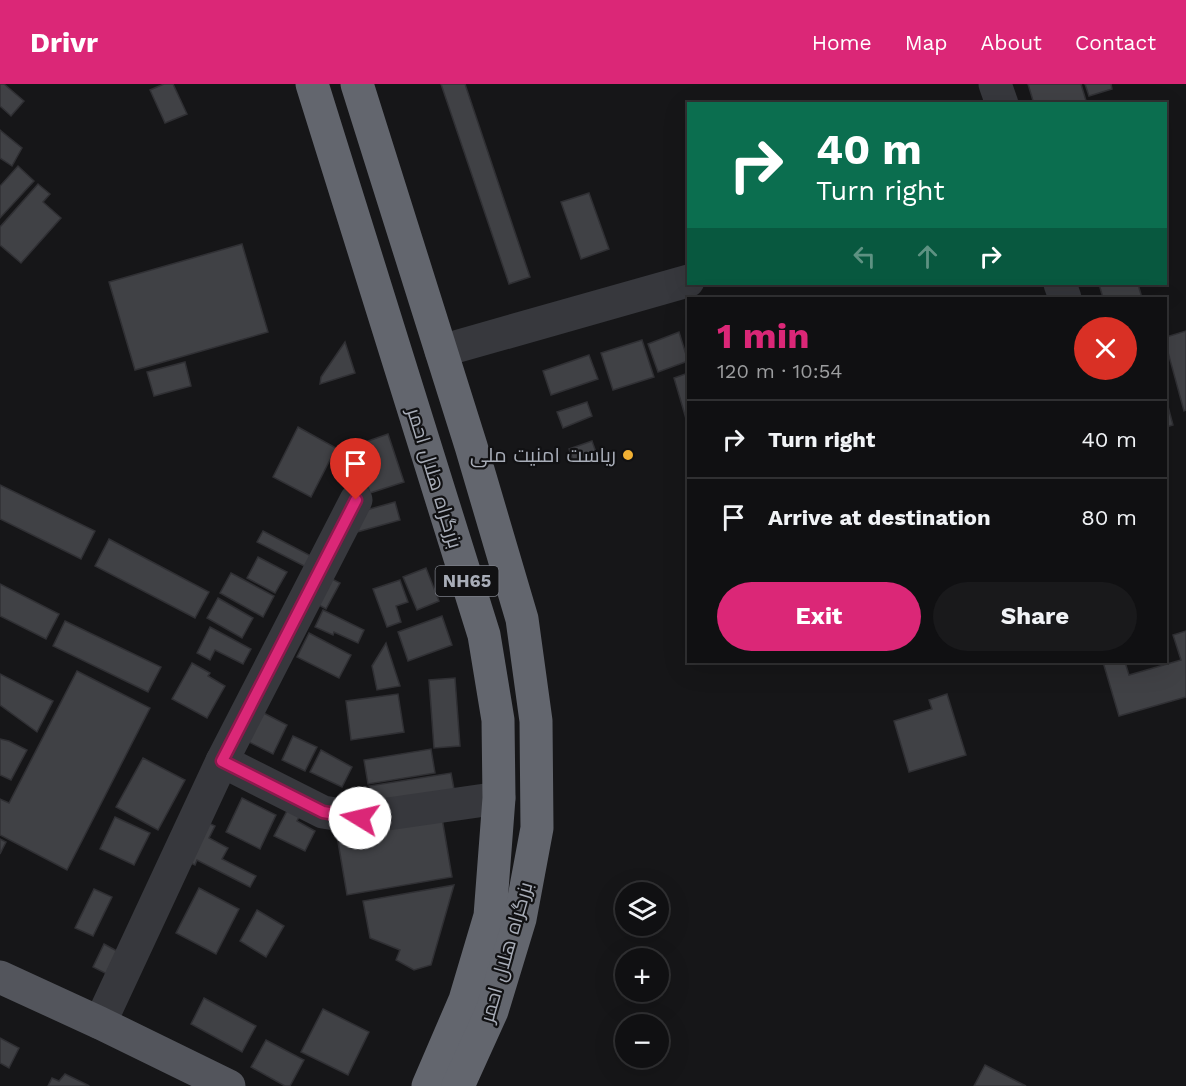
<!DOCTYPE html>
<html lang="en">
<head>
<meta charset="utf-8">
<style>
	:root { --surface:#101012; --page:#19191b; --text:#f1f3f6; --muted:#9c9d9f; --line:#303032; --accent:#db2777 }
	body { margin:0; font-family:"Work Sans",Cairo,sans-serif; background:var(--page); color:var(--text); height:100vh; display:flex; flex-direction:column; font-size:22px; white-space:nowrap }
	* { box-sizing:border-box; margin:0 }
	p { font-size:20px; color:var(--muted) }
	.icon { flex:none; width:33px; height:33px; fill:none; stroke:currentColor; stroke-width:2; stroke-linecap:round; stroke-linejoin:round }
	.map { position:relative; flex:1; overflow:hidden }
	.side { position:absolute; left:687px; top:213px; width:480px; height:366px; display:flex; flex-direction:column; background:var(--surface); border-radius:0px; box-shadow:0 6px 24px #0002,0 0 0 2px var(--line) }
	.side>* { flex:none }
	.guide { position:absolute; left:687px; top:18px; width:480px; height:183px; border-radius:0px; box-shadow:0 6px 24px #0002,0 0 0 2px var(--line); background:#0b6e4f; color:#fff; overflow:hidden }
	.fabs { position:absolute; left:615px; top:798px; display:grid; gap:12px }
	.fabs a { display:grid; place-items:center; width:54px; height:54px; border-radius:50%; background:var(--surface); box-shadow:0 6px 24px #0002,0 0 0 2px var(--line); font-size:30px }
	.pin { position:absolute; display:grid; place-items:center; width:51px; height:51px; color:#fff; margin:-62px -26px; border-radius:50% 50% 50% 0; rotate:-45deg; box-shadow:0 0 6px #0007 }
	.pin .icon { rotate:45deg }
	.me { position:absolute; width:66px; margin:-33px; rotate:279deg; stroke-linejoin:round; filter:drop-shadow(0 0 4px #0008) }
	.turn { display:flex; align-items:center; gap:21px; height:126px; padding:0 30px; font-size:27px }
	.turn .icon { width:78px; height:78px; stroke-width:2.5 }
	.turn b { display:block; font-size:42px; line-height:51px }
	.lanes { display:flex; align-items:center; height:57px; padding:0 30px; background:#0003; justify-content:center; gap:30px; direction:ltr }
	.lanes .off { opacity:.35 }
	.round { display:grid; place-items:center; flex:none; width:63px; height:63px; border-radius:32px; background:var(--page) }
	.overview { display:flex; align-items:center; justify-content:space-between; height:102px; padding:0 30px }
	h1 { font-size:36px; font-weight:700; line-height:45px; color:var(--accent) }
	.button { display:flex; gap:12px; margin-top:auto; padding:12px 30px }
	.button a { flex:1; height:69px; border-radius:36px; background:var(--accent); color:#fff; font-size:24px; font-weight:700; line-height:69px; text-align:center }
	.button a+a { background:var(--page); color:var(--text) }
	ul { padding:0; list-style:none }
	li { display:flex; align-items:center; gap:18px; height:78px; padding:0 30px; border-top:2px solid var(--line) }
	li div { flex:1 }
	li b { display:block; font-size:22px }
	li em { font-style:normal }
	header { display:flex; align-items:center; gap:36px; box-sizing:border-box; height:84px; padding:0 30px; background:var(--accent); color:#fff }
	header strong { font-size:28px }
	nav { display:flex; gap:33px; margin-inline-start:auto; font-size:21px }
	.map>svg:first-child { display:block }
	.building { fill:#404145; stroke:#303034; stroke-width:1.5 }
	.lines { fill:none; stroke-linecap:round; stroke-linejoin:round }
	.minor { stroke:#37383d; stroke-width:33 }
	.major { stroke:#53555c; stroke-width:33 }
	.highway { stroke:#63666e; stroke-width:33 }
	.route-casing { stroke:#8e194d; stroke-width:15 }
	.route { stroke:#db2777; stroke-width:10 }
	.poi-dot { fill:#f2b134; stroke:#111113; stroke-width:2 }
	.labels { text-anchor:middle; stroke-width:4.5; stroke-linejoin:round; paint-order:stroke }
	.shield { fill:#111113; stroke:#7b7e86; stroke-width:1.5 }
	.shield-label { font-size:18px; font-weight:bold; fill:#a8adb8 }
	.poi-label { font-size:20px; fill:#a8adb8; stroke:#111113; text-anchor:end }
	.street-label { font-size:20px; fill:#a8adb8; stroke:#111113 }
</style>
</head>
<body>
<header>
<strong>Drivr</strong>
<nav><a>Home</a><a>Map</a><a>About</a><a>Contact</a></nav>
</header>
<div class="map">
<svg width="1186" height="1002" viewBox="0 0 1186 1002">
	<rect width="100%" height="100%" fill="#161618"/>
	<g class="building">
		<path d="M 0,0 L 4,0 L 24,17 L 11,32 L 0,22 Z"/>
		<path d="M 164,0 L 173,0 L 187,30 L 165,39 L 150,6 Z"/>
		<path d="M 441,0 L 465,0 L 530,193 L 509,200 Z"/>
		<path d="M 1028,0 L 1081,0 L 1087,20 L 1034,20 Z"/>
		<path d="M 1085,0 L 1111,0 L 1112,5 L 1089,12 Z"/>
		<path d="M 0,46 L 22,64 L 12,82 L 0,74 Z"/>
		<path d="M 18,82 L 34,97 L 0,134 L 0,102 Z"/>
		<path d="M 38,100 L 50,110 L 43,118 L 61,134 L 21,179 L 0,161 L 0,143 Z"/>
		<path d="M 589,109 L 609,165 L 581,175 L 561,118 Z"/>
		<path d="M 242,160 L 268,248 L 135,286 L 109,198 Z"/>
		<path d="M 1099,200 L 1138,200 L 1142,214 L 1103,214 Z"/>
		<path d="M 1186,247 L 1186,326 L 1184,327 L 1166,261 L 1166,253 Z"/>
		<path d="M 679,248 L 688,277 L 658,288 L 648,260 Z"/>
		<path d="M 642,256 L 654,293 L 613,306 L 601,269 Z"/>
		<path d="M 345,258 L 355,289 L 320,300 L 321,293 Z"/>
		<path d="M 589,271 L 598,295 L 551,311 L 543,287 Z"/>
		<path d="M 185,278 L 191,302 L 154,312 L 147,288 Z"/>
		<path d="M 688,289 L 688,337 L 687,338 L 674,294 Z"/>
		<path d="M 1166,315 L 1173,341 L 1166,343 Z"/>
		<path d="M 587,318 L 592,332 L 563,344 L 557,328 Z"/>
		<path d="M 298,343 L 336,364 L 311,413 L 273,393 Z"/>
		<path d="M 388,350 L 404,398 L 370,409 L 354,362 Z"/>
		<path d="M 592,357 L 597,371 L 574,379 L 569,365 Z"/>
		<path d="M 0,401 L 95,447 L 81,475 L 0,435 Z"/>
		<path d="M 395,418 L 400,436 L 357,448 L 352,430 Z"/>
		<path d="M 263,447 L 313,473 L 308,484 L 257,458 Z"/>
		<path d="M 109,455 L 209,508 L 195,534 L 95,482 Z"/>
		<path d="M 258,473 L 287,488 L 275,509 L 247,494 Z"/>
		<path d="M 426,484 L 439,517 L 417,526 L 403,493 Z"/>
		<path d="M 231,489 L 274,512 L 263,533 L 220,509 Z"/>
		<path d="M 324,491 L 340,499 L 326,525 L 310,516 Z"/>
		<path d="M 400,496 L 408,518 L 396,522 L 401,538 L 387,543 L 373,505 Z"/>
		<path d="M 0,500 L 59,530 L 46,555 L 0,532 Z"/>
		<path d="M 218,514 L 253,534 L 242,554 L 207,534 Z"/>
		<path d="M 323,526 L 364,546 L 358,559 L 334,548 L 333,551 L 315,543 Z"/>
		<path d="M 442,532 L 452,561 L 408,577 L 398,548 Z"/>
		<path d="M 65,537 L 161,583 L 148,608 L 53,562 Z"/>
		<path d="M 210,543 L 251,565 L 243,580 L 215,566 L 210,576 L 197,569 Z"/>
		<path d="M 1186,547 L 1186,613 L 1119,632 L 1103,578 L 1125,578 L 1129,591 L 1181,576 L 1173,551 Z"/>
		<path d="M 309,549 L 351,571 L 339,594 L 297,573 Z"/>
		<path d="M 386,559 L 400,602 L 377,606 L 372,582 Z"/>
		<path d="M 192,579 L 210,589 L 208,592 L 225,602 L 207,634 L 172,615 Z"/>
		<path d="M 77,587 L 150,624 L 67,786 L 0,751 L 0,715 L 9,719 Z"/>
		<path d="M 0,590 L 53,617 L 37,648 L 0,621 Z"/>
		<path d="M 455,594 L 460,662 L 434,664 L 429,596 Z"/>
		<path d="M 398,610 L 404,648 L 351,656 L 346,617 Z"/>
		<path d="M 947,610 L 966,671 L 909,688 L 894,637 L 932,625 L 929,616 Z"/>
		<path d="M 256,625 L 287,641 L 273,670 L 241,654 Z"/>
		<path d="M 293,652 L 317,663 L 305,687 L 282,676 Z"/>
		<path d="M 0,655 L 9,657 L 27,666 L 11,696 L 0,691 Z"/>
		<path d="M 431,665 L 435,689 L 368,700 L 364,676 Z"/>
		<path d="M 321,666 L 352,683 L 342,703 L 310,688 Z"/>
		<path d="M 143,674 L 185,696 L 158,746 L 116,723 Z"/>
		<path d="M 451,689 L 456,716 L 374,729 L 369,702 Z"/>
		<path d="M 242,714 L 276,731 L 260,765 L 226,748 Z"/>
		<path d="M 288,725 L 300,731 L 297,737 L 315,747 L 305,767 L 274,752 Z"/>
		<path d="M 441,728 L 452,793 L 347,811 L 336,746 Z"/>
		<path d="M 115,733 L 150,749 L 134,781 L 100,765 Z"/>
		<path d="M 202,736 L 215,742 L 209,754 L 228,764 L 222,775 L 256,792 L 250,803 L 197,776 L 195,781 L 182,775 Z"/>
		<path d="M 0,755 L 6,758 L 0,770 Z"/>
		<path d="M 454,801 L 431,881 L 414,886 L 396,876 L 400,866 L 370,854 L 363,817 Z"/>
		<path d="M 199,804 L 239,825 L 216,870 L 176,849 Z"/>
		<path d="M 94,805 L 112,813 L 93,852 L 75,844 Z"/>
		<path d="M 257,826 L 284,842 L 266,873 L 240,857 Z"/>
		<path d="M 104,860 L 128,873 L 117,895 L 93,883 Z"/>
		<path d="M 204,914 L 256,942 L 242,968 L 191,940 Z"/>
		<path d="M 323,925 L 369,948 L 348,991 L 301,968 Z"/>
		<path d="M 0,954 L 19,964 L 9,984 L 0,979 Z"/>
		<path d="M 266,956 L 304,976 L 290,1002 L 285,1002 L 251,983 Z"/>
		<path d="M 985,981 L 1026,1002 L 974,1002 Z"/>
		<path d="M 65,990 L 88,1001 L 89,1002 L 48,1002 L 52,994 L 59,997 Z"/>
	</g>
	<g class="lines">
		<g class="minor">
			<path d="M 995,0 L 1002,20"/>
			<path d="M 1060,200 L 1065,214"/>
			<path d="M 441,267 L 688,197"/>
			<path d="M 222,677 L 323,728 L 360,734 L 499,714"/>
			<path d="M 100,939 L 222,677 L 356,416"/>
		</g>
		<path class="major" d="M 0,893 L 100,939 L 229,1002"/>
		<g class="highway">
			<path d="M 312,0 L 484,551 L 498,636 L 499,714 L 490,832 L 465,916 L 428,1002"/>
			<path d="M 357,0 L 471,362 L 522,535 L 536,637 L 537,744 L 520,835 L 492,927 L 458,1002"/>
		</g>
	</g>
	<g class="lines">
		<g class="route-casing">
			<path id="route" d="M 356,416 L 222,677 L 323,728 L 360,734"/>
		</g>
		<use href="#route" class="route"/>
	</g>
	<circle class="poi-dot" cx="628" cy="371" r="6"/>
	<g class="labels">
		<rect class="shield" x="435.5" y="482" width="63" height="30" rx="4.5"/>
		<g class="shield-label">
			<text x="467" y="503">NH65</text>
		</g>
		<g class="poi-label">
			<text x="616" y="378">ریاست امنیت ملی</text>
		</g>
		<g class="street-label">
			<text transform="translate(435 394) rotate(73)" y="7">بزرگراه هلال احمر</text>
			<text transform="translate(506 868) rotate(-74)" y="7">بزرگراه هلال احمر</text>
		</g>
	</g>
</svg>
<div class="fabs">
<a><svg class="icon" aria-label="layers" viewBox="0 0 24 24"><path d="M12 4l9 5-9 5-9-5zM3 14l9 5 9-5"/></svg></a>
<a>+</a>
<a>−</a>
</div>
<div class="pin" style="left:356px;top:416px;background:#d93025"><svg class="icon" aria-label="arrive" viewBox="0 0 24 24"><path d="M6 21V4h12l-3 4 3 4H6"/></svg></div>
<svg class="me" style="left:360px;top:734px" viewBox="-20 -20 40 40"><circle r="19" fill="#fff"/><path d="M0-13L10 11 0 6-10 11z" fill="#db2777"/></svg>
<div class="guide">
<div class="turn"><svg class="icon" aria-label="right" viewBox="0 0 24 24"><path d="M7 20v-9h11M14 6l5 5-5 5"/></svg><div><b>40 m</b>Turn right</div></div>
<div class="lanes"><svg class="icon off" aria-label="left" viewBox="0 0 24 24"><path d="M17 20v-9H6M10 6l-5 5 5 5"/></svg><svg class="icon off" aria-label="ahead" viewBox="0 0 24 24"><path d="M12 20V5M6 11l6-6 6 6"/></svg><svg class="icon" aria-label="right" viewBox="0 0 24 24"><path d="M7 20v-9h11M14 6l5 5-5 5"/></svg></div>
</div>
<section class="side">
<div class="overview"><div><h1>1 min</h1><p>120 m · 10:54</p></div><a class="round" style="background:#d93025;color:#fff"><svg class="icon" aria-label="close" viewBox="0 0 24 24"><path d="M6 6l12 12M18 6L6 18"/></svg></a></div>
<ul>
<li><svg class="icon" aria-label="right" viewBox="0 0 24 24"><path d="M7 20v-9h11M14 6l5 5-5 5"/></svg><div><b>Turn right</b></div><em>40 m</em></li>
<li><svg class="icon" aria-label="arrive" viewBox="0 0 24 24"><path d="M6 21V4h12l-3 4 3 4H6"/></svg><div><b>Arrive at destination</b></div><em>80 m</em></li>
</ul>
<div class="button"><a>Exit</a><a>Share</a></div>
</section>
</div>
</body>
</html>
